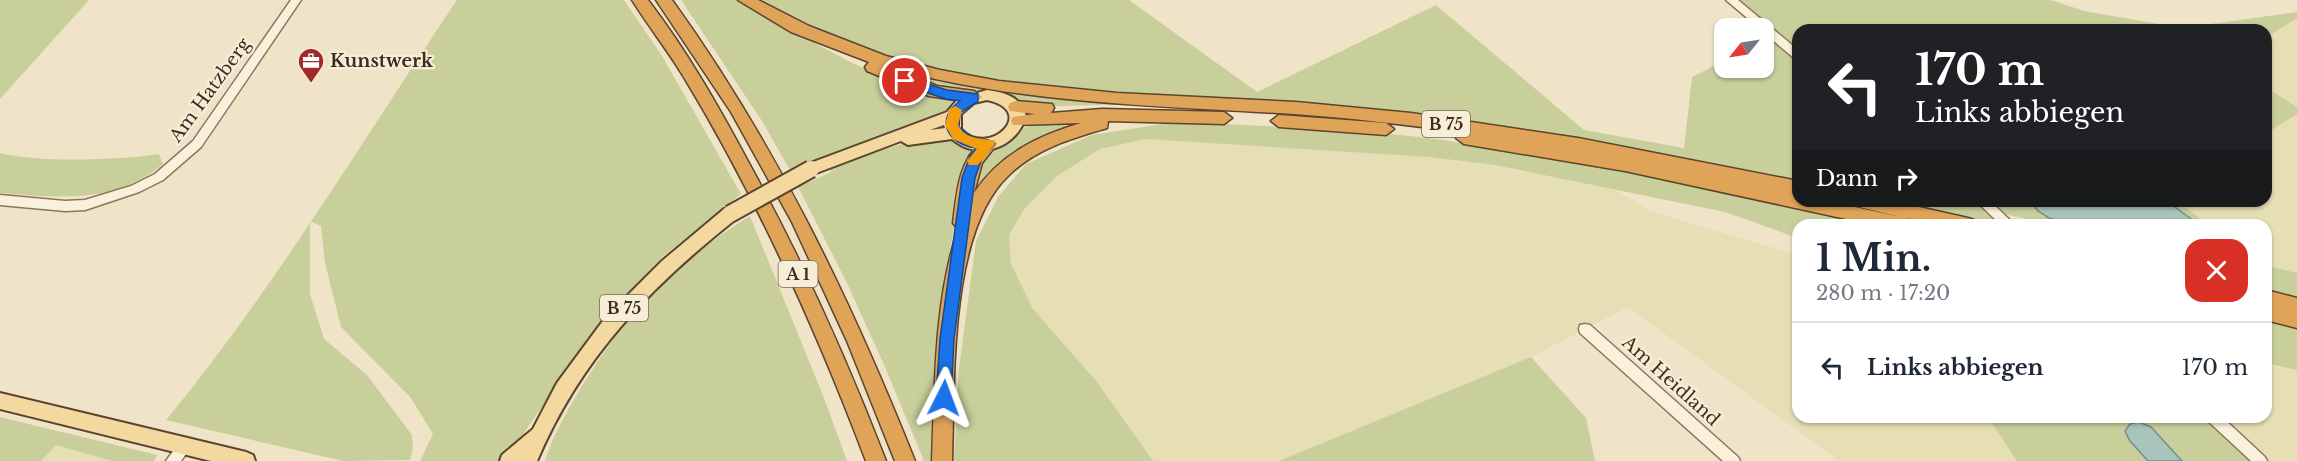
<!DOCTYPE html>
<html lang="de">
<head>
<meta charset="utf-8">
<style>
	:root { --surface:#fff; --page:#f2f2f3; --text:#1f2937; --muted:#747a83; --line:#e0e1e3 }
	body { margin:0; font-family:"Libre Baskerville",serif; background:var(--page); color:var(--text); height:100vh; display:flex; flex-direction:column; font-size:22px; white-space:nowrap }
	* { box-sizing:border-box; margin:0 }
	p { font-size:20px; color:var(--muted) }
	.icon { flex:none; width:33px; height:33px; fill:none; stroke:currentColor; stroke-width:2; stroke-linecap:round; stroke-linejoin:round }
	.map { position:relative; flex:1; overflow:hidden }
	.drawer { position:absolute; left:1792px; top:219px; width:480px; height:204px; display:flex; flex-direction:column; background:var(--surface); border-radius:18px; box-shadow:0 2px 4px #0004 }
	.drawer>* { flex:none }
	.banner { position:absolute; left:1792px; top:24px; width:480px; height:183px; border-radius:18px; box-shadow:0 2px 4px #0004; background:#202124; color:#fff; overflow:hidden }
	.needle { width:39px; rotate:240deg }
	.fabs { position:absolute; left:1714px; top:18px; display:grid; gap:12px }
	.fabs a { display:grid; place-items:center; width:60px; height:60px; border-radius:12px; background:var(--surface); box-shadow:0 2px 4px #0004; font-size:30px }
	.pin { position:absolute; display:grid; place-items:center; width:51px; height:51px; color:#fff; margin:-26px; border:3px solid #fff; border-radius:50%; box-shadow:0 2px 6px #0007 }
	.me { position:absolute; width:66px; margin:-33px; rotate:3deg; stroke-linejoin:round; filter:drop-shadow(0 0 4px #0008) }
	.turn { display:flex; align-items:center; gap:21px; height:126px; padding:0 24px; font-size:27px }
	.turn .icon { width:78px; height:78px; stroke-width:2.5 }
	.turn b { display:block; font-size:42px; line-height:51px }
	.then { display:flex; align-items:center; height:57px; padding:0 24px; background:#0003; gap:12px; font-size:22px }
	.round { display:grid; place-items:center; flex:none; width:63px; height:63px; border-radius:18px; background:var(--page) }
	.headline { display:flex; align-items:center; justify-content:space-between; height:102px; padding:0 24px }
	h1 { font-size:36px; font-weight:700; line-height:45px }
	ul { padding:0; list-style:none }
	li { display:flex; align-items:center; gap:18px; height:90px; padding:0 24px; border-top:2px solid var(--line) }
	li div { flex:1 }
	li b { display:block; font-size:22px }
	li em { font-style:normal }
	.map>svg:first-child { display:block }
	.farmland { fill:#e6deb5 }
	.green { fill:#c9cf9b }
	.water { fill:#a9c4bc; stroke:#6f938a; stroke-width:1.5 }
	.lines { fill:none; stroke-linecap:round; stroke-linejoin:round }
	.minor-casing { stroke:#8d765c; stroke-width:3 }
	.major-casing { stroke:#5b4430; stroke-width:4 }
	.highway-casing { stroke:#5b4430; stroke-width:3 }
	.minor { fill:#faf1dc; fill-rule:evenodd }
	.major { fill:#f3d9a0; fill-rule:evenodd }
	.highway { fill:#e0a458; fill-rule:evenodd }
	.major-bridge-casing { stroke:#5b4430; stroke-width:20; stroke-linecap:butt }
	.major-bridge { stroke:#f3d9a0; stroke-width:16 }
	.route { fill:#1a73e8; stroke:#114b97; stroke-width:1.5 }
	.slow { fill:#f59e0b }
	.labels { text-anchor:middle; stroke-width:4.5; stroke-linejoin:round; paint-order:stroke }
	.shield { fill:#f7eed8; stroke:#756857; stroke-width:1.5 }
	.shield-label { font-size:16px; font-weight:bold; fill:#3d2e20 }
	.poi-label { font-size:18px; font-weight:bold; fill:#3d2e20; stroke:#f7eed8; text-anchor:start }
	.street-label { font-size:18px; fill:#3d2e20; stroke:#f7eed8 }
</style>
</head>
<body>
<div class="map">
<svg width="2297" height="461" viewBox="0 0 2297 461">
	<rect width="100%" height="100%" fill="#f0e4c8"/>
	<g class="farmland">
		<path d="M 2297,18 L 2297,107 L 2267,88 L 2266,37 Z"/>
		<path d="M 2297,114 L 2297,273 L 2267,265 L 2266,225 L 2209,225 L 2177,201 L 2266,201 L 2267,133 Z"/>
		<path d="M 1145,139 L 1429,157 L 1495,165 L 1614,189 L 1650,211 L 1798,255 L 1798,417 L 1988,417 L 2017,461 L 1839,461 L 1628,307 L 1531,357 L 1279,461 L 1153,461 L 1097,382 L 1033,309 L 1011,264 L 1009,235 L 1025,208 L 1057,176 L 1100,149 Z"/>
		<path d="M 2267,351 L 2297,359 L 2297,461 L 2260,461 L 2213,417 L 2266,417 Z"/>
		<path d="M 56,445 L 112,461 L 41,461 Z"/>
	</g>
	<g class="green">
		<path d="M 0,0 L 89,0 L 0,99 Z"/>
		<path d="M 457,0 L 624,0 L 662,56 L 741,194 L 660,259 L 596,327 L 505,461 L 420,461 L 433,434 L 411,398 L 341,327 L 325,263 L 321,226 L 310,221 L 310,294 L 324,339 L 367,375 L 412,435 L 413,447 L 410,460 L 343,461 L 166,420 C 274,289 362,141 457,0 Z"/>
		<path d="M 681,0 L 735,0 L 850,62 L 909,88 L 953,102 L 954,106 L 943,115 L 797,166 L 807,183 L 831,172 L 829,167 L 924,137 L 947,136 L 973,149 L 963,175 L 942,297 L 934,461 L 924,461 L 885,367 L 847,283 L 788,167 L 762,121 Z"/>
		<path d="M 757,0 L 1129,0 L 1257,92 L 1436,5 L 1584,130 L 1684,148 L 1692,77 L 1725,60 L 1725,68 L 1764,68 L 1764,40 L 1773,35 L 1731,0 L 2051,0 L 2084,11 L 2182,28 L 2297,12 L 2297,18 L 2267,37 L 2266,30 L 1798,30 L 1798,182 L 1572,137 L 1068,89 L 983,78 L 907,64 L 818,32 Z"/>
		<path d="M 890,66 L 1130,102 L 1130,104 L 1034,107 L 975,94 L 953,92 L 900,75 Z"/>
		<path d="M 2267,88 L 2297,107 L 2297,114 L 2267,133 Z"/>
		<path d="M 1101,119 L 1057,133 L 971,198 L 978,163 L 992,149 L 1011,141 L 1024,128 L 1041,122 Z"/>
		<path d="M 1175,122 C 1264,126 1354,128 1443,140 C 1591,161 1738,194 1884,225 L 1798,225 L 1798,238 L 1725,212 L 1495,165 L 1429,157 L 1145,139 L 1100,149 L 1057,176 L 1025,208 L 1009,235 L 1011,264 L 1033,309 L 1097,382 L 1153,461 L 954,461 L 959,368 L 976,241 L 998,197 L 1026,164 L 1092,135 Z"/>
		<path d="M 0,153 C 39,163 119,160 159,154 L 163,164 C 115,204 59,198 0,193 Z"/>
		<path d="M 1889,201 L 1977,201 L 2002,225 L 2001,225 Z"/>
		<path d="M 1982,201 L 2177,201 L 2209,225 L 2024,225 L 2024,218 L 1997,213 Z"/>
		<path d="M 750,216 L 824,398 L 847,461 L 545,461 C 552,437 566,413 579,391 C 626,313 673,264 750,216 Z"/>
		<path d="M 2266,265 L 2297,273 L 2297,300 L 2267,292 Z"/>
		<path d="M 2266,316 L 2297,324 L 2297,370 L 2267,363 Z"/>
		<path d="M 1531,357 L 1586,418 L 1595,461 L 1279,461 Z"/>
		<path d="M 0,417 L 157,455 L 154,461 L 112,461 L 56,445 L 41,461 L 0,461 Z"/>
		<path d="M 1988,417 L 2213,417 L 2260,461 L 2017,461 Z"/>
	</g>
	<g class="water">
		<path d="M 2030,201 L 2167,201 L 2199,225 L 2072,225 L 2049,218 L 2038,211 Z"/>
		<path d="M 2139,422 L 2151,427 L 2182,461 L 2148,461 L 2130,441 L 2125,431 L 2130,424 Z"/>
	</g>
	<g class="lines">
		<g class="minor-casing">
			<g id="minor">
				<path d="M 291,0 L 301,0 L 201,147 L 163,180 L 139,192 L 85,210 L 65,211 L 0,205 L 0,195 L 65,201 L 85,200 L 131,186 L 155,174 L 193,141 Z"/>
				<path d="M 1726,0 L 1738,0 L 1798,50 L 1798,59 L 1794,58 L 1764,33 L 1764,28 L 1759,28 Z"/>
				<path d="M 1976,201 L 1990,201 L 2015,225 L 2001,225 Z"/>
				<path d="M 1585,324 L 1590,325 L 1738,457 L 1740,461 L 1723,461 L 1580,333 L 1579,329 L 1580,325 Z"/>
				<path d="M 2206,417 L 2222,417 L 2265,457 L 2267,461 L 2251,461 L 2208,421 Z"/>
				<path d="M 184,441 L 189,443 L 191,447 L 181,461 L 166,461 L 179,443 Z"/>
			</g>
		</g>
		<g class="major-casing">
			<g id="major">
				<path d="M 987,90 C 1006,93 1020,96 1026,116 C 1017,148 978,162 952,139 L 908,145 L 901,141 L 811,175 L 803,169 L 805,165 L 947,112 L 958,99 ZM 987,100 C 1039,111 988,159 961,129 L 961,114 L 974,103 ZM 944,125 L 945,128 L 930,130 Z"/>
				<path d="M 730,208 L 736,209 L 738,214 L 736,219 C 649,288 581,358 537,461 L 500,461 L 502,455 L 533,429 L 557,383 L 605,318 L 662,261 L 724,209 Z"/>
				<path d="M 0,393 L 246,452 L 253,455 L 255,461 L 211,461 L 0,409 Z"/>
			</g>
		</g>
		<g class="highway-casing">
			<g id="highway">
				<path d="M 632,0 L 648,0 C 688,52 720,109 751,167 C 803,262 847,360 886,461 L 866,461 C 816,329 758,200 685,79 C 669,52 649,27 632,0 Z"/>
				<path d="M 656,0 L 672,0 C 775,143 850,298 915,461 L 895,461 L 847,341 L 792,222 L 731,112 Z"/>
				<path d="M 738,0 L 758,0 L 809,26 L 886,56 L 940,70 L 999,81 L 1117,93 L 1296,102 L 1411,113 L 1578,138 L 1798,181 L 1798,201 L 1827,201 L 1901,217 L 1855,206 L 1852,201 L 1892,201 L 1968,218 L 1974,220 L 1977,225 L 1937,225 L 1907,218 L 1912,220 L 1915,225 L 1874,225 L 1625,171 L 1464,144 L 1456,138 L 1462,132 C 1407,125 1351,118 1295,114 C 1161,106 1028,104 897,70 L 937,86 L 974,91 L 982,97 L 974,103 L 929,96 L 867,71 L 865,67 L 869,62 L 791,32 Z"/>
				<path d="M 1016,101 L 1052,104 L 1054,108 L 1051,113 L 1102,109 L 1224,112 L 1232,118 L 1224,124 L 1108,121 L 1107,128 C 1071,139 1037,148 1009,175 C 948,232 955,382 952,461 L 932,461 C 935,384 934,302 958,229 L 953,223 C 957,192 958,163 982,140 L 994,140 L 997,144 L 982,163 L 974,193 C 1000,154 1037,136 1081,123 L 1013,125 L 1011,121 L 1013,117 L 1035,114 L 1010,111 L 1008,107 L 1010,103 Z"/>
				<path d="M 1279,115 L 1386,123 L 1394,129 L 1386,135 L 1279,127 L 1271,121 Z"/>
				<path d="M 2266,290 L 2297,298 L 2297,328 L 2266,320 Z"/>
			</g>
		</g>
		<use href="#minor" class="minor"/>
		<use href="#major" class="major"/>
		<use href="#highway" class="highway"/>
		<g class="major-bridge-casing">
			<path id="major-bridge" d="M 730,214 L 811,169"/>
		</g>
		<use href="#major-bridge" class="major-bridge"/>
	</g>
	<path class="route" d="M 905,77 L 947,90 L 978,94 L 978,101 L 960,113 L 959,127 L 972,138 L 988,140 L 995,144 L 982,158 L 975,178 L 954,339 L 951,398 L 944,404 L 936,398 L 940,339 L 962,178 L 970,156 L 976,148 C 948,145 934,119 960,101 L 946,99 L 901,84 L 901,78 Z"/>
	<path class="slow" d="M 955,106 L 962,110 L 958,125 C 966,140 978,137 993,141 L 995,144 L 978,165 L 969,165 L 967,161 L 977,149 L 953,139 L 945,125 L 949,110 Z"/>
	<defs>
		<g id="office-pin" transform="scale(1.35)"><path d="M0 17L-7.5 6A9.5 9.5 0 1 1 7.5 6Z" fill="#9e2a2b" stroke="#f7eed8"/><path d="M-6-3h4V-5.5h4V-3h4V5H-6ZM-1-4.5V-3h2v-1.5ZM-6 0V1H6V0Z" fill="#fff"/></g>
	</defs>
	<g fill-rule="evenodd">
		<use href="#office-pin" x="311" y="61"/>
	</g>
	<g class="labels">
		<g class="shield">
			<rect x="1422" y="111" width="48" height="26" rx="4.5"/>
			<rect x="778.5" y="261" width="39" height="26" rx="4.5"/>
			<rect x="600" y="295" width="48" height="26" rx="4.5"/>
		</g>
		<g class="shield-label">
			<text x="1446" y="130">B 75</text>
			<text x="798" y="280">A 1</text>
			<text x="624" y="314">B 75</text>
		</g>
		<g class="poi-label">
			<text x="330" y="67">Kunstwerk</text>
		</g>
		<g class="street-label">
			<text transform="translate(210 90) rotate(-54)" y="6">Am Hatzberg</text>
			<text transform="translate(1671 381) rotate(42)" y="6">Am Heidland</text>
		</g>
	</g>
</svg>
<div class="fabs">
<a><svg class="needle" viewBox="-14 -14 28 28"><path d="M0-13l5 13h-10z" fill="#e53935"/><path d="M0 13l5-13h-10z" fill="#747a83"/></svg></a>
</div>
<div class="pin" style="left:905px;top:81px;background:#d93025"><svg class="icon" aria-label="arrive" viewBox="0 0 24 24"><path d="M6 21V4h12l-3 4 3 4H6"/></svg></div>
<svg class="me" style="left:944px;top:398px" viewBox="-20 -20 40 40"><path d="M0-17L14 15 0 8-14 15z" fill="#1a73e8" stroke="#fff" stroke-width="4"/></svg>
<div class="banner">
<div class="turn"><svg class="icon" aria-label="left" viewBox="0 0 24 24"><path d="M17 20v-9H6M10 6l-5 5 5 5"/></svg><div><b>170 m</b>Links abbiegen</div></div>
<div class="then">Dann<svg class="icon" aria-label="right" viewBox="0 0 24 24"><path d="M7 20v-9h11M14 6l5 5-5 5"/></svg></div>
</div>
<section class="drawer">
<div class="headline"><div><h1>1 Min.</h1><p>280 m · 17:20</p></div><a class="round" style="background:#d93025;color:#fff"><svg class="icon" aria-label="close" viewBox="0 0 24 24"><path d="M6 6l12 12M18 6L6 18"/></svg></a></div>
<ul>
<li><svg class="icon" aria-label="left" viewBox="0 0 24 24"><path d="M17 20v-9H6M10 6l-5 5 5 5"/></svg><div><b>Links abbiegen</b></div><em>170 m</em></li>
</ul>
</section>
</div>
</body>
</html>
